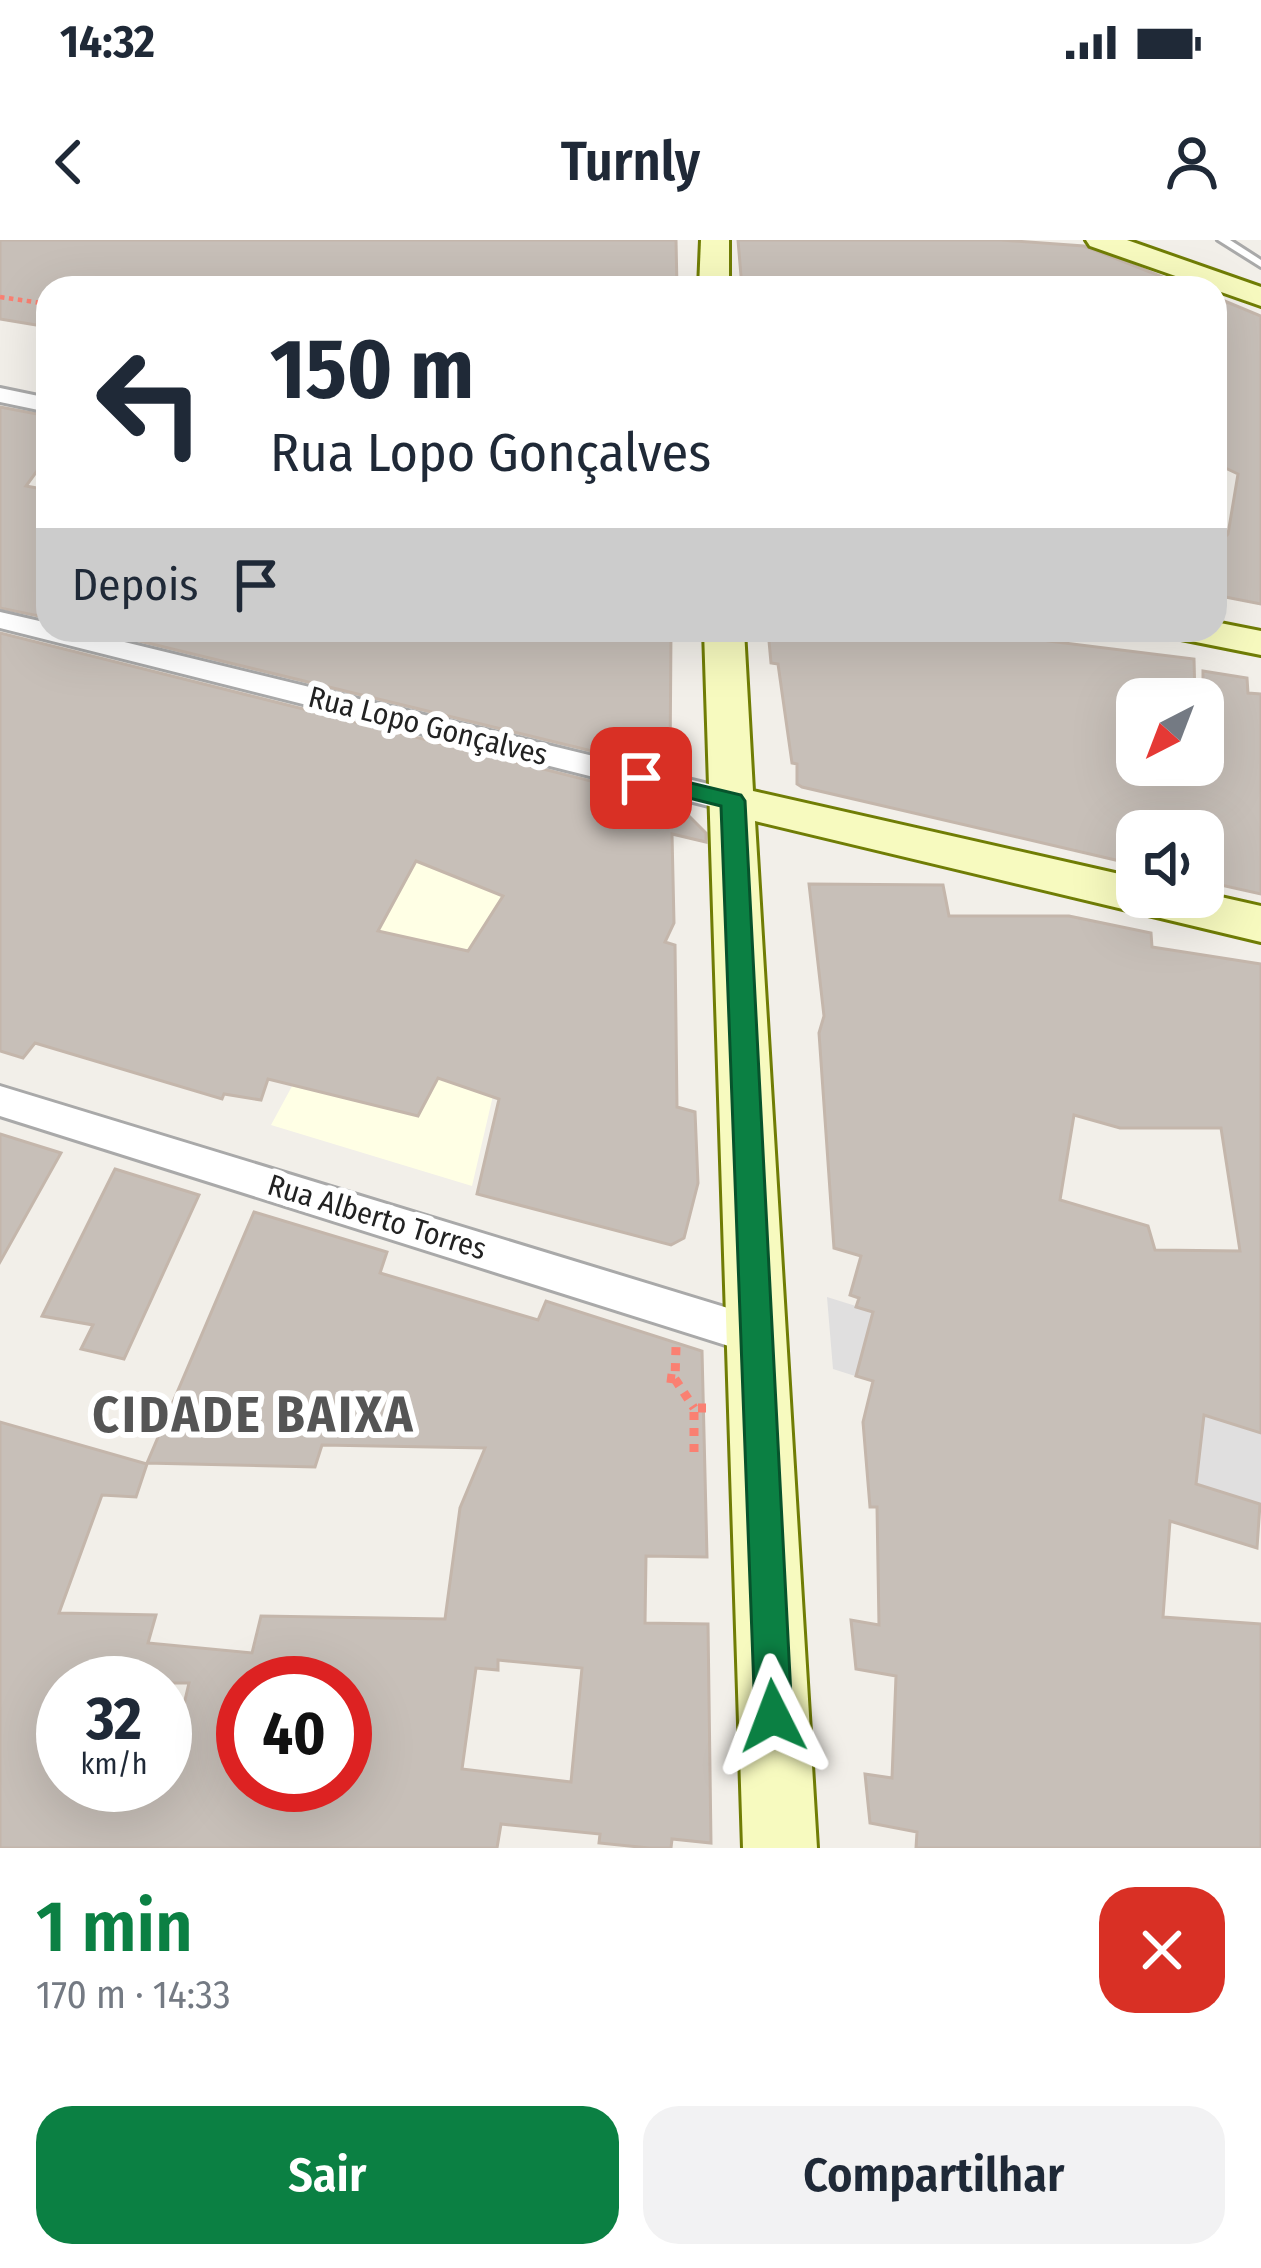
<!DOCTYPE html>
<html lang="pt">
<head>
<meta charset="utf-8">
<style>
	:root { --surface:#fff; --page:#f2f2f3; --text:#1f2937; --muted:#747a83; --accent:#0b8043 }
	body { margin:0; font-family:"Fira Sans Condensed",sans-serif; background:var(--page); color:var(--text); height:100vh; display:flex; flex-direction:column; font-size:45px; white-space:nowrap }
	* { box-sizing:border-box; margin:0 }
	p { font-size:39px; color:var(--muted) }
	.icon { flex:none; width:66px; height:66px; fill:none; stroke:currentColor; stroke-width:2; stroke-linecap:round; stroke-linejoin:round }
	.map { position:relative; height:1608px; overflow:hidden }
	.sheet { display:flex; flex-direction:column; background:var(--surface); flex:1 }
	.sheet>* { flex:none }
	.guide { position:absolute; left:36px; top:36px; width:1191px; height:366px; border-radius:36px; box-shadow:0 12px 48px #0002; background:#fff; color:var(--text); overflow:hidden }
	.needle { width:78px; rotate:222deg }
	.tools { position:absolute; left:1116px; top:438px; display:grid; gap:24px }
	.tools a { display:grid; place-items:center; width:108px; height:108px; border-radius:24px; background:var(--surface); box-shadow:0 12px 48px #0002; font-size:60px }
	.speed { position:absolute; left:36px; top:1416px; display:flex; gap:24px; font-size:60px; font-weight:700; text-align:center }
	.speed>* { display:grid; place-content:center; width:156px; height:156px; border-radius:50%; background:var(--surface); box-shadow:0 12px 48px #0002; line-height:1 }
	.speed small { font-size:30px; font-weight:400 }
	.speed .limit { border:18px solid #d22; background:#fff; color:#111 }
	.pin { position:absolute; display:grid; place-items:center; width:102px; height:102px; color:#fff; margin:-51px; border-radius:24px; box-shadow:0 6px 18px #0006 }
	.me { position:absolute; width:132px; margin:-66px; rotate:357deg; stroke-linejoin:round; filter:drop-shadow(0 0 9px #0008) }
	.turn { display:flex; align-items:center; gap:42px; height:252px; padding:0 36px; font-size:54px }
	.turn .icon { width:156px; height:156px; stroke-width:2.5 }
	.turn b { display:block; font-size:84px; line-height:102px }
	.then { display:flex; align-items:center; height:114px; padding:0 36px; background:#0003; gap:24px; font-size:45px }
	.round { display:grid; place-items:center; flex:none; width:126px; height:126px; border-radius:36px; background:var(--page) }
	.overview { display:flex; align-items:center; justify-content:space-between; height:204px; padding:0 36px }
	h1 { font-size:72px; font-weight:600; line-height:90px; color:var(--accent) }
	.button { display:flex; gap:24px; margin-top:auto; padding:24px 36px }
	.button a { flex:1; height:138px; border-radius:36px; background:var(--accent); color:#fff; font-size:48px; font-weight:600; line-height:138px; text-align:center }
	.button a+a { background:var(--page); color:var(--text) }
	.status { display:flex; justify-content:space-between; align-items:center; height:84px; padding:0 60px; background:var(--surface); direction:ltr }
	.status svg { height:33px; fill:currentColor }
	header { display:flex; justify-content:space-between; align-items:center; height:156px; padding:0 36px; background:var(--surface); font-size:54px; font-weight:600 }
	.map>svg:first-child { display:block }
	.residential { fill:#e0dfdf }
	.education { fill:#ffffe5 }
	.building { fill:#c7bfb8; stroke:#c4b6ab; stroke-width:3; fill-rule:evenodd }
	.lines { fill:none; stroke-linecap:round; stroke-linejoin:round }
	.lane-casing { stroke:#a9a9a9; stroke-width:6 }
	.street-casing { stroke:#a9a9a9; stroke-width:6 }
	.secondary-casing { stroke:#707d05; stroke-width:6 }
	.path-far1 { stroke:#fa8072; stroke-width:4.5; stroke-dasharray:4.5 4.5; stroke-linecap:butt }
	.path { stroke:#fa8072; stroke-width:9; stroke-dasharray:8 8; stroke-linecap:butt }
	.lane { fill:#fff; fill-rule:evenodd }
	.street { fill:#fff; fill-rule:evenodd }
	.secondary { fill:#f7fabf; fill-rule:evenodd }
	.route { fill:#0b8043; stroke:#07532c; stroke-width:3 }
	.labels { text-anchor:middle; stroke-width:12; stroke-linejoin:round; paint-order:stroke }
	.street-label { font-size:30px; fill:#222; stroke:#fff }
	.near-district-label { font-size:51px; font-weight:bold; letter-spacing:3px; fill:#555; stroke:#fff }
</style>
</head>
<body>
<div class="status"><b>14:32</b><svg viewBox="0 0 49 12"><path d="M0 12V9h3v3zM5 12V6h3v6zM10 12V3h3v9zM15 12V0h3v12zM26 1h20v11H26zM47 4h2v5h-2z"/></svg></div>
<header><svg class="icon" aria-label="back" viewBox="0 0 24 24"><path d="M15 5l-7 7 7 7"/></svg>Turnly<svg class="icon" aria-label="person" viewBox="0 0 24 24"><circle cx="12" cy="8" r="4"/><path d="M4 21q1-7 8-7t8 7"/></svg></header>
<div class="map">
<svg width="1261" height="1608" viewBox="0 0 1261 1608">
	<rect width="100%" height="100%" fill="#f2efe9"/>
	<path class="residential" d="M 827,1057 L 1261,1193 L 1261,1265 L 833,1129 Z"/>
	<path class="education" d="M 414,621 L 537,666 L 472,946 L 271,885 Z"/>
	<g class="building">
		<path d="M 0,0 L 676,0 L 677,48 L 48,48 L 48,87 L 0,79 Z"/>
		<path d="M 738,0 L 1001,0 L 1084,6 L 1188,47 L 742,48 Z"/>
		<path d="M 1215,57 L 1261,76 L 1261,364 L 1215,355 L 1220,302 L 1228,294 L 1238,234 L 1215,223 Z"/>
		<path d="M 0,167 L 48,176 L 48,216 L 26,246 L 48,250 L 48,378 L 0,368 Z"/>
		<path d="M 94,390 L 671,390 L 670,530 Z"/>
		<path d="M 768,390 L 1014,390 L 1048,396 L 1048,401 L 1194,419 L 1195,459 L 1137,459 L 1137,525 L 1203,525 L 1203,431 L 1247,438 L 1248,453 L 1261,454 L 1261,654 L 1203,641 L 1203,591 L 1137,587 L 1137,625 L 802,547 L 797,544 L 797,524 L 792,523 L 778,424 L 771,423 Z"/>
		<path d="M 0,393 L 675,562 L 706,593 L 706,602 L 672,594 L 674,683 L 665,702 L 675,705 L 677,867 L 695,872 L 698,943 L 684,998 L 671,1005 L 477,954 L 499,859 L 438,838 L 418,876 L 268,839 L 261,860 L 224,854 L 222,859 L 35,803 L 23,818 L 0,811 ZM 416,621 L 503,656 L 468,711 L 378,691 Z"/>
		<path d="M 809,644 L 943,645 L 949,676 L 1069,676 L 1151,693 L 1152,707 L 1261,724 L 1261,1193 L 1204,1175 L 1196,1244 L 1260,1264 L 1257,1308 L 1170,1281 L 1163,1377 L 1261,1384 L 1261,1608 L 916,1608 L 917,1592 L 870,1583 L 865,1534 L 892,1538 L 896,1436 L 856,1429 L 851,1380 L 879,1385 L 877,1267 L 870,1267 L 863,1182 L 873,1141 L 856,1136 L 873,1072 L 856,1067 L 859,1058 L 850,1055 L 861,1016 L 834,1008 L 819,793 L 824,776 ZM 1074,875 L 1120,888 L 1221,888 L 1240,1011 L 1155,1010 L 1148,986 L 1060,960 Z"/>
		<path d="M 0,894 L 61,913 L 0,1022 Z"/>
		<path d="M 115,929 L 199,955 L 124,1119 L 81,1109 L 93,1085 L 42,1076 Z"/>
		<path d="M 254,972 L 387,1012 L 380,1033 L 538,1080 L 546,1061 L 702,1111 L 707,1317 L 646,1316 L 645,1383 L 708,1384 L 711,1603 L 672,1599 L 671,1608 L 649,1608 L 599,1603 L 600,1594 L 501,1584 L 497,1608 L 0,1608 L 0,1182 L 147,1224 L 136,1257 L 102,1255 L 59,1373 L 156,1375 L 148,1403 L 252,1413 L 261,1376 L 445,1379 L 460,1268 L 485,1208 L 322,1205 L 315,1227 L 147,1223 ZM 498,1420 L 582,1428 L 571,1542 L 462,1529 L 476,1428 L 498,1430 ZM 63,1443 L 189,1443 L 165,1545 L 63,1545 ZM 243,1443 L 345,1443 L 345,1545 L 243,1545 Z"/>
	</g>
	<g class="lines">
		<g class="lane-casing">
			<path id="lane" d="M 1218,0 L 1230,0 L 1261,20 L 1261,27 Z"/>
		</g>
		<g class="street-casing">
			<g id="street">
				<path d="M 0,148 L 48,158 L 48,172 L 0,162 Z"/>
				<path d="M 0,372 L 48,383 L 48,390 L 75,390 L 733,550 L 744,553 L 749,561 L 744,569 L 733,572 L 0,388 Z"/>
				<path d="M 0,846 L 754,1076 L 769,1082 L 775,1095 L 769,1108 L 754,1114 L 0,876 Z"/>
			</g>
		</g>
		<g class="secondary-casing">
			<g id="secondary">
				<path d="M 701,0 L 729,0 L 729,48 L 699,48 Z"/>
				<path d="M 1086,0 L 1127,0 L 1261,47 L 1261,66 L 1090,6 Z"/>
				<path d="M 1215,382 L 1261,391 L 1261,415 L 1181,399 L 1175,390 L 1215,390 Z"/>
				<path d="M 704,390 L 744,390 L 753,551 L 1137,638 L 1137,657 L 1203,657 L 1203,653 L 1261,666 L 1261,702 L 755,581 L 817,1608 L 743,1608 Z"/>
			</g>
		</g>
		<path class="path-far1" d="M 0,57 L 48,64"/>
		<g class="path">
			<path d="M 667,1138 L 675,1139 L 676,1107"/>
			<path d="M 675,1139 L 694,1168"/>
			<path d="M 694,1212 L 694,1168 L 708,1168"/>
		</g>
		<use href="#lane" class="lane"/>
		<use href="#street" class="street"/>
		<use href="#secondary" class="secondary"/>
	</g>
	<path class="route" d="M 641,531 L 741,555 L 745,561 L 792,1476 L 787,1489 L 773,1495 L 760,1489 L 755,1476 L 721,566 L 633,544 L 630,538 Z"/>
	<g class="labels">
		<g class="street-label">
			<text transform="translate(428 486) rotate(14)" y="10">Rua Lopo Gonçalves</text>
			<text transform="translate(377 977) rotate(17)" y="10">Rua Alberto Torres</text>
		</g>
		<g class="near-district-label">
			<text x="254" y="1192">CIDADE BAIXA</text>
		</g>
	</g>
</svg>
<div class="tools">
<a><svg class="needle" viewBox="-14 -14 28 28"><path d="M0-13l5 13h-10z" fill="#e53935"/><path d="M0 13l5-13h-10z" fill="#747a83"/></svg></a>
<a><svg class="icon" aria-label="sound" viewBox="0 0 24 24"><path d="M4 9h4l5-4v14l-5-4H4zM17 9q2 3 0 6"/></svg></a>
</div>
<div class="speed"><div>32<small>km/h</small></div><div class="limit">40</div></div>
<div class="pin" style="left:641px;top:538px;background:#d93025"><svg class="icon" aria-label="arrive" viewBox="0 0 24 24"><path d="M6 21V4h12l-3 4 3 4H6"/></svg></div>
<svg class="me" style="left:773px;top:1476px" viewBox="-20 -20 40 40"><path d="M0-17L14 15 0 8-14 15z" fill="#0b8043" stroke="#fff" stroke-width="4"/></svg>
<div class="guide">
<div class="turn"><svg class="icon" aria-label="left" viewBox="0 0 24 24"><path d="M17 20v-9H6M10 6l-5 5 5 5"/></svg><div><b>150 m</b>Rua Lopo Gonçalves</div></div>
<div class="then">Depois<svg class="icon" aria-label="arrive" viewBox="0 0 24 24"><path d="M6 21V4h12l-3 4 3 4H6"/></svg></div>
</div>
</div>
<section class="sheet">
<div class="overview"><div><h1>1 min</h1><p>170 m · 14:33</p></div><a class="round" style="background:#d93025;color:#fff"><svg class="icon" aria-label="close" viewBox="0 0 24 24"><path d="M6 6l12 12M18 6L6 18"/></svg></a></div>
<div class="button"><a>Sair</a><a>Compartilhar</a></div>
</section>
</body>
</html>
